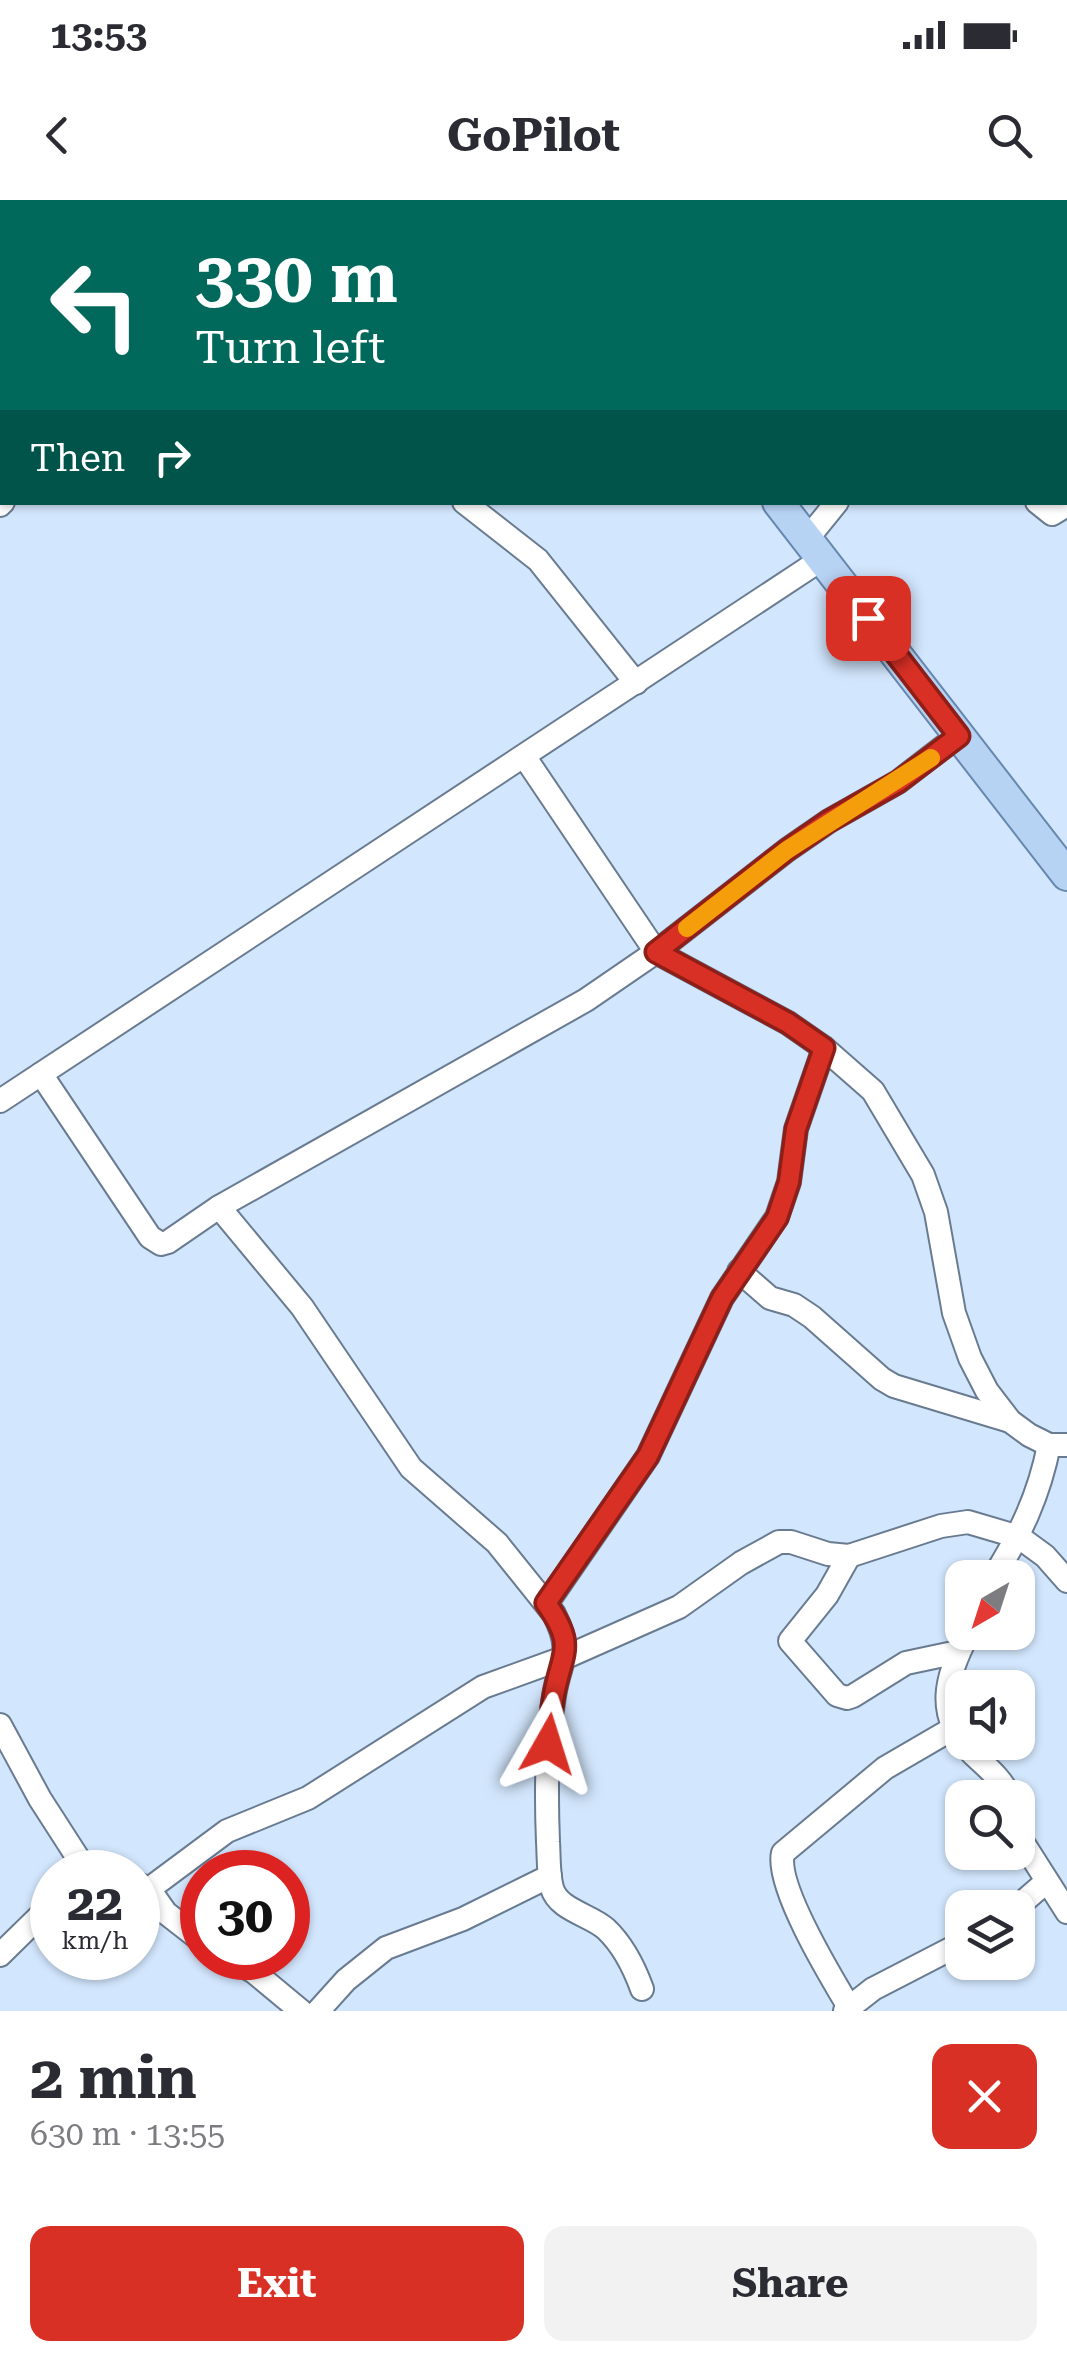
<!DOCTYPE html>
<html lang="en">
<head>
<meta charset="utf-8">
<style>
	:root { --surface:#fff; --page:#f2f2f3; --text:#2b2b33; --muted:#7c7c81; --accent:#d93025 }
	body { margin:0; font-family:"Roboto Serif",serif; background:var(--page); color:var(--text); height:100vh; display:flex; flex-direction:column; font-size:38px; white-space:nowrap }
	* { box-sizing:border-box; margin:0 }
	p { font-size:32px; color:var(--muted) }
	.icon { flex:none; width:55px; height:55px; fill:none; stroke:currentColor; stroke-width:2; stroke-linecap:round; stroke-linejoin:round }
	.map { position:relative; height:1811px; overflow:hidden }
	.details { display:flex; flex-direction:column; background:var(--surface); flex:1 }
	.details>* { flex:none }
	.banner { position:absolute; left:0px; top:0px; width:1068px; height:305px; box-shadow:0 2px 8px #0004; background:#00695c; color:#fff; overflow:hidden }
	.needle { width:65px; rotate:219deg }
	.controls { position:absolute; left:945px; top:1360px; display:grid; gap:20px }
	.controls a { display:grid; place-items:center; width:90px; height:90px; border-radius:20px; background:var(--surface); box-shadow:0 2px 8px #0004; font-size:50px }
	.speed { position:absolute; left:30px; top:1650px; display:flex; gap:20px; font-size:50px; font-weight:700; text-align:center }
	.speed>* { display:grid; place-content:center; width:130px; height:130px; border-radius:50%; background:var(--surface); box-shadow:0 2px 8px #0004; line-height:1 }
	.speed small { font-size:25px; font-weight:400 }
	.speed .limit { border:15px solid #d22; background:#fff; color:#111 }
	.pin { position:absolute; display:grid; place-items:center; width:85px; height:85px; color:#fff; margin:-42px; border-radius:20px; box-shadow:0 5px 15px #0006 }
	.me { position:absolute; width:110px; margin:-55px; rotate:6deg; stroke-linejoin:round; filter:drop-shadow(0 0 8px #0008) }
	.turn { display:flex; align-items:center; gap:35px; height:210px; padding:0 30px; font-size:45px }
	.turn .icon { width:130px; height:130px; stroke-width:2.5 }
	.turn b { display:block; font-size:70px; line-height:85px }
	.then { display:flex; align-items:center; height:95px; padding:0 30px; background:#0003; gap:20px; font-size:38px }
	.round { display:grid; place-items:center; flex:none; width:105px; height:105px; border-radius:20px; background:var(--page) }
	.overview { display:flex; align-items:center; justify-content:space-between; height:170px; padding:0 30px }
	h1 { font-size:60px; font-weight:700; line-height:75px }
	.action { display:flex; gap:20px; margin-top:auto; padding:20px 30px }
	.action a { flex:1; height:115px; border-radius:20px; background:var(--accent); color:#fff; font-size:40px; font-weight:700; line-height:115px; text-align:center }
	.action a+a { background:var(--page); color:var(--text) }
	.status { display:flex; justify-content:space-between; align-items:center; height:70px; padding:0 50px; background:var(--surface); direction:ltr }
	.status svg { height:28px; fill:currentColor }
	header { display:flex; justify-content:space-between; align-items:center; height:130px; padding:0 30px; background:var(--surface); font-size:45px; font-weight:700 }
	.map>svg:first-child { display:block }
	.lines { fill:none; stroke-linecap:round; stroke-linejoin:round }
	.minor-casing { stroke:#697b90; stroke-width:26 }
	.major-casing { stroke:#6687ae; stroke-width:34 }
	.minor { stroke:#fff; stroke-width:22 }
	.major { stroke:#b7d3f4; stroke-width:30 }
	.route-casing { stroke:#8d1f18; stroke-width:25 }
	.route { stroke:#d93025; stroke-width:18 }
	.slow { stroke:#f59e0b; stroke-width:18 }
</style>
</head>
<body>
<div class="status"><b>13:53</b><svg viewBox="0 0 49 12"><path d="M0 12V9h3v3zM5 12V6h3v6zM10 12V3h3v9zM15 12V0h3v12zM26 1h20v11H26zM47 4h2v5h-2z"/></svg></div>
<header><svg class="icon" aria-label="back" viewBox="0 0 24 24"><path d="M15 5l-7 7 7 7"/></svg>GoPilot<svg class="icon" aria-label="search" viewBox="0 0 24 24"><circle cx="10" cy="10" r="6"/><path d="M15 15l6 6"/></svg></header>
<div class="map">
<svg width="1067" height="1811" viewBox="0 0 1067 1811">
	<rect width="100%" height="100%" fill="#d2e6fd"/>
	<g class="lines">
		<g class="minor-casing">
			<g id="minor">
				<path d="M 997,2 L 1000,0"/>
				<path d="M 0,171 L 2,169"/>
				<path d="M 464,302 L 538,360 L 636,483"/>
				<path d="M 1037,302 L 1052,314 L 1067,305"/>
				<path d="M 0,305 L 3,302"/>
				<path d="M 807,339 L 837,302"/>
				<path d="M 524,556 L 656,752 L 788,823 L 824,848 L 873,891 L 923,975 L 936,1012 L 954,1113 L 970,1158 L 987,1191 L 1010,1221 L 1029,1235 L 1049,1245 L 1067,1245"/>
				<path d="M 41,874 L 150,1037 L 161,1044 L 168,1042 L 219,1007 L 586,800 L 656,752 L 787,650 L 829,621 L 898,582 L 959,535"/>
				<path d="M 0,901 L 822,359"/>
				<path d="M 219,1007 L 302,1107 L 411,1268 L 497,1343 L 554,1414 C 574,1454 560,1458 554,1496 C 546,1544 546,1594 548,1642 C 549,1657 548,1674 552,1688 C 558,1710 591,1715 606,1729 C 624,1746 634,1767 642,1789"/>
				<path d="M 739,1071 L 770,1098 L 794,1105 L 812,1117 L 882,1179 L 894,1186 L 1010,1221"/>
				<path d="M 849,1356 L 827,1395 L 790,1441 L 837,1495 L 847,1498 L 853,1496 L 906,1463 L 958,1452"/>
				<path d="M 993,1378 C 1020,1335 1039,1296 1049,1245"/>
				<path d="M 547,1403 L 648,1256 L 722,1098 L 777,1017 L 789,982 L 796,929 L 824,848"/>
				<path d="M 969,1432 C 945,1477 934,1516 974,1555 C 988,1568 1003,1580 1010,1598"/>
				<path d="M 0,1525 L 40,1599 L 87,1672"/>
				<path d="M 1018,1635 L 1067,1712"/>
				<path d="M 138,1684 L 149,1689 L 166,1713 L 202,1741"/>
				<path d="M 149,1689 L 227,1631 L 308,1598 L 483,1487 L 566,1457 L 679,1407 L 741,1363 L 779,1342 L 791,1342 L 828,1354 L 849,1356 L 941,1326 L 968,1322 L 1019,1337 L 1045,1356 L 1067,1381"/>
				<path d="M 1016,1708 L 1046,1682"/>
				<path d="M 0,1755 L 52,1704"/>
				<path d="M 230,1758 L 254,1772 L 301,1811"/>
				<path d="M 849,1807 C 831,1777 775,1685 783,1653 L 885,1568 L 952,1529"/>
				<path d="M 318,1811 L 346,1780 L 386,1748 L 463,1719 L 550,1676"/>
				<path d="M 845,1811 L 873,1789 L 962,1743"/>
			</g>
		</g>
		<g class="major-casing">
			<g id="major">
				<path d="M 542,0 L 544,2"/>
				<path d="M 778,302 L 1067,675"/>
			</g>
		</g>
		<use href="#minor" class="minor"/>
		<use href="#major" class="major"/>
	</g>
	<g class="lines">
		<g class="route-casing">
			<path id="route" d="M 548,1544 C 550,1527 551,1511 554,1495 C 562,1451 577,1447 546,1403 L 648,1256 L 722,1098 L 777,1018 L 789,982 L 796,929 L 824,848 L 788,823 L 656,752 L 787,650 L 829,621 L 898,582 L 959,536 L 868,418"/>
		</g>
		<use href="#route" class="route"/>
		<path class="slow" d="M 687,728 L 787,650 L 931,558"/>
	</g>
</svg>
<div class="controls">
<a><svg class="needle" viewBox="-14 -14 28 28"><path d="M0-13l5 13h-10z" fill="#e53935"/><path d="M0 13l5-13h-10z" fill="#7c7c81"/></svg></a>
<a><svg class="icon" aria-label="sound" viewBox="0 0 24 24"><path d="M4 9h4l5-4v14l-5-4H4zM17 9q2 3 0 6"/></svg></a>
<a><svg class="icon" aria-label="search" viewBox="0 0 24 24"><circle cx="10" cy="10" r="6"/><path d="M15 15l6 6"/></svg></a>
<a><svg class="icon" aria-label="layers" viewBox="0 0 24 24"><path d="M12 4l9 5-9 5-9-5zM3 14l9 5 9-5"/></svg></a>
</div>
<div class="speed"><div>22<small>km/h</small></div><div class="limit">30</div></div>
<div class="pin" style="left:868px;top:418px;background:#d93025"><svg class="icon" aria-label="arrive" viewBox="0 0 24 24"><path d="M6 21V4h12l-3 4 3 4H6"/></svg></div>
<svg class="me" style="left:548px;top:1544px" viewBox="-20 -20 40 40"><path d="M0-17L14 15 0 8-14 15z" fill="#d93025" stroke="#fff" stroke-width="4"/></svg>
<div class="banner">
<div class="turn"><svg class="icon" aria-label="left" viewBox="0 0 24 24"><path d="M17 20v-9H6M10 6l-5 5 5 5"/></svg><div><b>330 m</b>Turn left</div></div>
<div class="then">Then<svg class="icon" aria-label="right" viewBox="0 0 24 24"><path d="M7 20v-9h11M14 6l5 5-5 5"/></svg></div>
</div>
</div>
<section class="details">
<div class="overview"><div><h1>2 min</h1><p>630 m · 13:55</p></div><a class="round" style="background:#d93025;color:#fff"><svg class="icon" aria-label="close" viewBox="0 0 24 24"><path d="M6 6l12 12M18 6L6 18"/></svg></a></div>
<div class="action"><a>Exit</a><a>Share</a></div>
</section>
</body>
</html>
